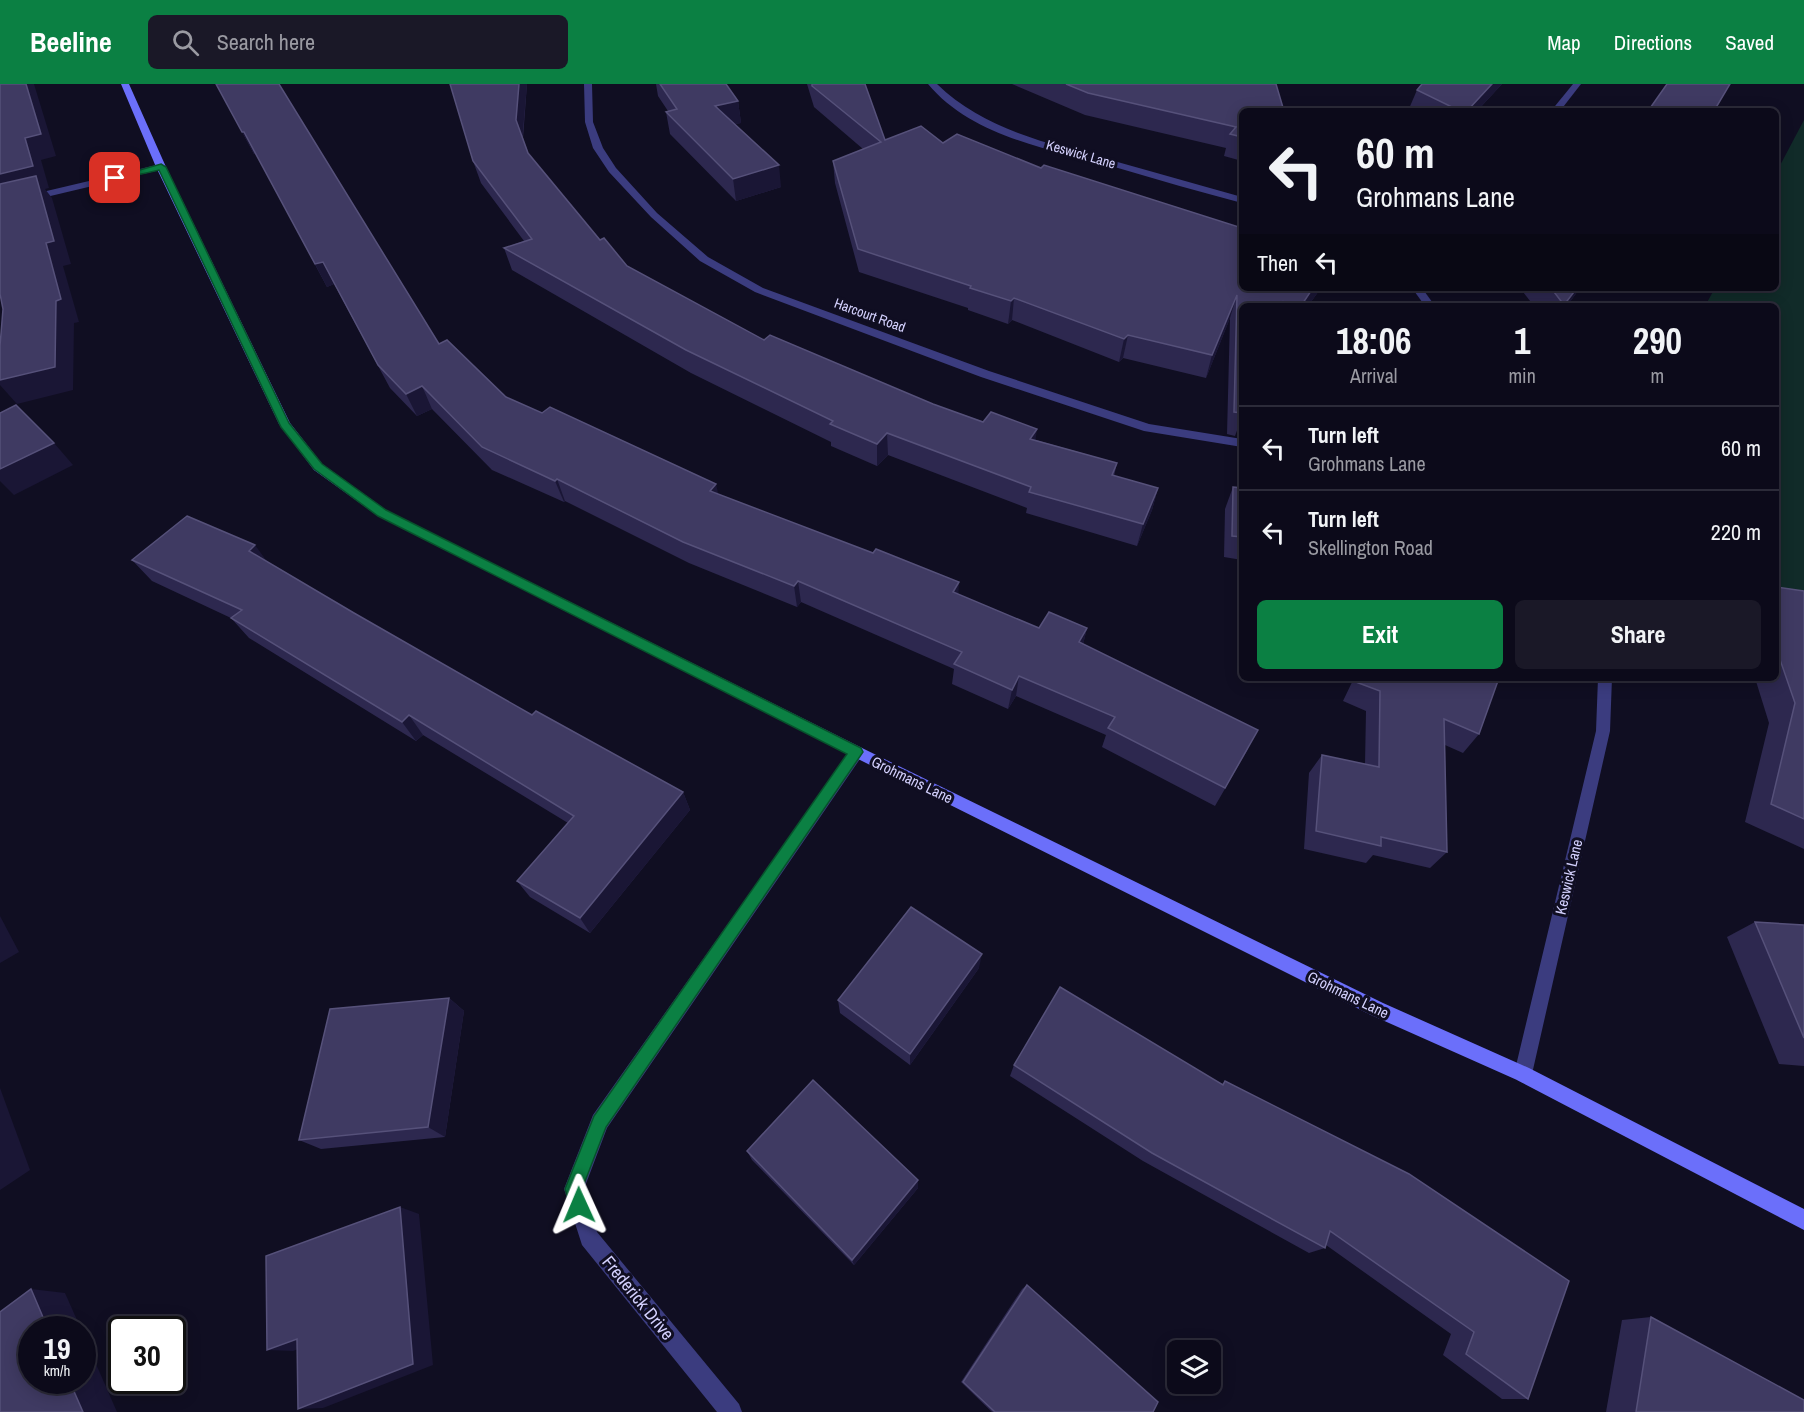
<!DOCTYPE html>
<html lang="en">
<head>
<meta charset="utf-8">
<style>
	:root { --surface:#0c0a1a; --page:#1a1827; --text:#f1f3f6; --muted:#9a9aa2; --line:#2c2b39; --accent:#0b8043 }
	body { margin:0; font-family:"Archivo Narrow",sans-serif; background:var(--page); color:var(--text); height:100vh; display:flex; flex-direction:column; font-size:22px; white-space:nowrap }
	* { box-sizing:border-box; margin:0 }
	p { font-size:20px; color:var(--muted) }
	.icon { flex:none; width:33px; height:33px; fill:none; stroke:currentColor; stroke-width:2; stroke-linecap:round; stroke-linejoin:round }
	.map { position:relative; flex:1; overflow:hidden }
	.panel { position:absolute; left:1239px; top:219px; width:540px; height:378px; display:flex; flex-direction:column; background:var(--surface); border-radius:9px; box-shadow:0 3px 15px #0003,0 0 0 2px var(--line) }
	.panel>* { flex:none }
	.banner { position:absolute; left:1239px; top:24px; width:540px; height:183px; border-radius:9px; box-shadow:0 3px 15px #0003,0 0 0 2px var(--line); background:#0c0a1a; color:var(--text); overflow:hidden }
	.buttons { position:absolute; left:1167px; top:1256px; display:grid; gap:12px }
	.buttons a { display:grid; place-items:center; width:54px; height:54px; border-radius:9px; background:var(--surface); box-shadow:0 3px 15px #0003,0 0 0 2px var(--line); font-size:30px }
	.speed { position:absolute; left:18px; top:1232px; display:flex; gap:12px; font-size:30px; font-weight:700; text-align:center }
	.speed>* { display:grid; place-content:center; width:78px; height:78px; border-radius:50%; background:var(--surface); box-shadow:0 3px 15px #0003,0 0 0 2px var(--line); line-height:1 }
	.speed small { font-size:15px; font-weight:400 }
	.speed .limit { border:3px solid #111; border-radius:9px; background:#fff; color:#111 }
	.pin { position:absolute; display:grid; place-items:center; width:51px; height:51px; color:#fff; margin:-26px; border-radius:12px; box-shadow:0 3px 9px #0006 }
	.me { position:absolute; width:66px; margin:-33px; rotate:359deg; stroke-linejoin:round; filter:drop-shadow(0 0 4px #0008) }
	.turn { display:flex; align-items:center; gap:21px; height:126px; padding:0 18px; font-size:27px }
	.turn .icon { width:78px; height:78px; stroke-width:2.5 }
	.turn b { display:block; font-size:42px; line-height:51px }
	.then { display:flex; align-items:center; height:57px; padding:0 18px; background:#0003; gap:12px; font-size:22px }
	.eta { display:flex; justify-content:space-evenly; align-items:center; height:102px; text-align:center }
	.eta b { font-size:36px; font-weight:800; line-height:42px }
	.button { display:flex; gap:12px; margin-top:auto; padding:12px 18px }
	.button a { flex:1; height:69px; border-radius:9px; background:var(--accent); color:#fff; font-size:24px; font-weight:800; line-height:69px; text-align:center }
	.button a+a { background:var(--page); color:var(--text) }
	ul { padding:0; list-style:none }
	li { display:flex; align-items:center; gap:18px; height:84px; padding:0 18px; border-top:2px solid var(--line) }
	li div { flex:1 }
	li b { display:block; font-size:22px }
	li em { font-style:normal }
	header { display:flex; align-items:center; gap:36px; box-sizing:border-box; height:84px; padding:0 30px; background:var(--accent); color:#fff }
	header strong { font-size:28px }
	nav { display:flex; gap:33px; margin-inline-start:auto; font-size:21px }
	.search { width:420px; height:54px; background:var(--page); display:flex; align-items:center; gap:15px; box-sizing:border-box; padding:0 21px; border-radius:9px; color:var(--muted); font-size:22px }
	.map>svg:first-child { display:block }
	.green { fill:#112b29 }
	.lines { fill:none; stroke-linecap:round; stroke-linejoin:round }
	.street { fill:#3b3c7f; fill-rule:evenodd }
	.secondary { fill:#6b6ffa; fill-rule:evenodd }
	.wall { fill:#2d284f }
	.shaded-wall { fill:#1a1635 }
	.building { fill:#3f3a62; stroke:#56517a; stroke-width:1.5 }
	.route { fill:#0b8043; stroke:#07532c; stroke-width:1.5 }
	.labels { text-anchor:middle; stroke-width:6; stroke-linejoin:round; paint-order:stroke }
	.far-street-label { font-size:14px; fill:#d3d0fd; stroke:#100e22 }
	.street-label { font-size:15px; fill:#d3d0fd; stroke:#100e22 }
	.near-street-label { font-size:18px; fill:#d3d0fd; stroke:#100e22 }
</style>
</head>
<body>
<header>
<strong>Beeline</strong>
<div class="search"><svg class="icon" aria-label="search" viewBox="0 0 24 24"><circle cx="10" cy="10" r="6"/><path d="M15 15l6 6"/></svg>Search here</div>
<nav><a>Map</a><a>Directions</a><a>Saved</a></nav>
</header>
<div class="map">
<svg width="1804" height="1328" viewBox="0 0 1804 1328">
	<rect width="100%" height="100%" fill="#100e22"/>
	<path class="green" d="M 1804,36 L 1804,523 L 1776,512 L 1776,222 L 1705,222 L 1715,204 L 1776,204 L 1776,89 Z"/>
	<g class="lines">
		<g class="street">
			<path d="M 584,0 L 592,0 L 593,38 L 603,64 L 616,84 L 657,129 L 708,173 L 763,204 L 989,287 L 1149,340 L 1242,355 L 1242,363 L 1144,347 L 981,293 L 755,208 L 700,177 L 651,133 L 609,88 L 593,64 L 585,38 Z"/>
			<path d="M 928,0 L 937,0 C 985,47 1052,60 1114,77 C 1157,89 1199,101 1242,113 L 1242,119 C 1200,108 1159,96 1118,84 C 1054,66 973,54 928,0 Z"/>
			<path d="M 1573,0 L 1581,0 L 1560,27 L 1551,27 Z"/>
			<path d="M 161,80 L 166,83 L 164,85 L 0,124 L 0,118 Z"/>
			<path d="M 1412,204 L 1422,204 L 1435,222 L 1425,222 Z"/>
			<path d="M 1598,594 L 1612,594 L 1610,647 L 1532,990 L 1529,996 L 1523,999 L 1517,996 L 1514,990 L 1596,647 Z"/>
			<path d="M 857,662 L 862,664 L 865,668 L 862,672 L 607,1044 L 584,1105 L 597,1148 L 739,1320 L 742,1328 L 717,1328 L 582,1161 L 564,1105 L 593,1031 L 852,664 Z"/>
		</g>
		<path class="secondary" d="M 121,0 L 129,0 L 166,83 L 290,339 L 322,380 L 386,426 L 862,664 L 1383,919 L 1529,984 L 1804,1125 L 1804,1146 L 1517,996 L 1371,931 L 852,672 L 378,432 L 314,386 L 279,340 L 156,83 Z"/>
	</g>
	<g class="wall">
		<path d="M 216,0 L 439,260 L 506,313 L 718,410 L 1039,544 L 1087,544 L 1083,560 L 1248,665 L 1215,722 L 1102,663 L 1106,651 L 1016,612 L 1008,625 L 952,600 L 954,585 L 801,518 L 797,523 L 689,479 L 565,417 L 564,418 L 492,386 L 432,325 L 417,332 L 390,304 L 334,200 L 327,203 L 256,70 L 254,70 Z"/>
		<path d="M 450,0 L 527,0 L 523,54 L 528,69 L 600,156 L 627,182 L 764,256 L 933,320 L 1036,356 L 1117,379 L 1114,392 L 1158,404 L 1152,426 L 1137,462 L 1026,429 L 1027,424 L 888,371 L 877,382 L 831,362 L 831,358 L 691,289 L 512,186 L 504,164 L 524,157 L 481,99 L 473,77 Z"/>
		<path d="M 656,0 L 726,0 L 738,17 L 741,39 L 735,40 L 781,103 L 736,117 L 670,50 L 666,28 L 668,27 L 658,12 Z"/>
		<path d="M 807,0 L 865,0 L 885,56 L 943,59 L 1242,204 L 1321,204 L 1308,222 L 1242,222 L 1242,333 L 1235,352 L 1227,350 L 1230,234 L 1206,294 L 1123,274 L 1119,278 L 1012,236 L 1008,240 L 968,226 L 968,224 L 859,188 L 835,99 L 833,77 L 863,65 L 814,23 Z"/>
		<path d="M 1012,0 L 1276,0 L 1242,27 L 1242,77 L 1224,72 L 1226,64 L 1085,31 Z"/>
		<path d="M 1422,0 L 1502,0 L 1477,27 L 1408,27 L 1417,6 Z"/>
		<path d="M 1520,204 L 1580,204 L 1567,222 L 1534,222 Z"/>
		<path d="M 1233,403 L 1242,404 L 1242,476 L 1224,473 L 1225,425 Z"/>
		<path d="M 132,476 L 267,478 L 354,529 L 532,631 L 683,708 L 690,726 L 590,849 L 530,813 L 517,797 L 568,739 L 423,651 L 416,657 L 249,554 L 231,534 L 152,497 Z"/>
		<path d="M 1776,503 L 1804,507 L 1804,765 L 1745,738 L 1769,639 L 1755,594 L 1776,594 Z"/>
		<path d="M 1354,594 L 1499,594 L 1479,650 L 1463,669 L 1445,661 L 1447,768 L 1430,784 L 1373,771 L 1366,779 L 1304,765 L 1309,689 L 1322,671 L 1365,680 L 1366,627 L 1343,617 Z"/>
		<path d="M 1755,838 L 1804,841 L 1804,982 L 1779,980 L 1727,853 Z"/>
		<path d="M 979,884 L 910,981 L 840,929 L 838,916 Z"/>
		<path d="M 449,914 L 464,927 L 445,1053 L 321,1065 L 299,1056 Z"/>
		<path d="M 1014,981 L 1222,1000 L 1225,997 L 1409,1090 L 1528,1315 L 1502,1315 L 1443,1271 L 1451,1250 L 1326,1161 L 1325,1164 L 1309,1169 L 1143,1077 L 1010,992 Z"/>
		<path d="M 747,1067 L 918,1104 L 854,1181 L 752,1076 Z"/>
		<path d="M 1027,1201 L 1153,1328 L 992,1328 L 961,1298 L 1022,1205 Z"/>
		<path d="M 1651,1233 L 1804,1328 L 1606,1328 L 1622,1236 Z"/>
	</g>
	<g class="shaded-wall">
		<path d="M 26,0 L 34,0 L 56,72 L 41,76 L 49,104 L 45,105 L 52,114 L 71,180 L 63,182 L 79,238 L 74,239 L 73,306 L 17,320 L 0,301 L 0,296 L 55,283 L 0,116 L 0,90 L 25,54 Z"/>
		<path d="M 519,0 L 527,0 L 522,58 L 516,36 Z"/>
		<path d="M 1492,0 L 1502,0 L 1477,27 L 1467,27 Z"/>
		<path d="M 738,17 L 741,39 L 718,43 L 715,22 Z"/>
		<path d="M 242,48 L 244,48 L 256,70 L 254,70 Z"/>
		<path d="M 779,81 L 781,103 L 736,117 L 733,95 Z"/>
		<path d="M 323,178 L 334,200 L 327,203 L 315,180 Z"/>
		<path d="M 1313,204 L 1321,204 L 1308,222 L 1301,222 Z"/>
		<path d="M 1577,204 L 1580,204 L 1567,222 L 1564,222 Z"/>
		<path d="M 1237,211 L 1230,234 L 1206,294 L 1212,271 Z"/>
		<path d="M 1014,214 L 1012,236 L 1008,240 L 1011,217 Z"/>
		<path d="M 1128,251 L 1123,274 L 1119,278 L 1124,255 Z"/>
		<path d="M 422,302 L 432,325 L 417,332 L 406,310 Z"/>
		<path d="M 1037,345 L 1034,367 L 1030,355 Z"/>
		<path d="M 887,349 L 888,371 L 877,382 L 877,360 Z"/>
		<path d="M 54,359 L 73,381 L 14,411 L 0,397 L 0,385 Z"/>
		<path d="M 557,395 L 565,417 L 564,418 L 555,397 Z"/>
		<path d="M 716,400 L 721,422 L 710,407 Z"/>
		<path d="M 1158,404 L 1152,426 L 1137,462 L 1143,440 Z"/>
		<path d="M 255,461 L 271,483 L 249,467 Z"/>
		<path d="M 798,497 L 801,518 L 797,523 L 794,502 Z"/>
		<path d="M 959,498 L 958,519 L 953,508 Z"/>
		<path d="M 1087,544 L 1082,565 L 1079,558 Z"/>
		<path d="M 1019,592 L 1016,612 L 1008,625 L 1012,606 Z"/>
		<path d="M 409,631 L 423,651 L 416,657 L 402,638 Z"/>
		<path d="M 683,708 L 690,726 L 590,849 L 580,834 Z"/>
		<path d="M 0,832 L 19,868 L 0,879 Z"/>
		<path d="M 982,870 L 979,884 L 910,981 L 910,970 Z"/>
		<path d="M 449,914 L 464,927 L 445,1053 L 428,1043 Z"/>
		<path d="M 0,1004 L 30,1086 L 0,1106 Z"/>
		<path d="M 918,1096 L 918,1104 L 854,1181 L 852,1176 Z"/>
		<path d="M 400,1123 L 419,1130 L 433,1281 L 323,1324 L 298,1325 Z"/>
		<path d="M 31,1205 L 65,1209 L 81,1245 L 48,1245 Z"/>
		<path d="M 82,1248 L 117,1328 L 83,1328 L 69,1296 L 82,1296 Z"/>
		<path d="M 297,1255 L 321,1257 L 293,1267 L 267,1266 Z"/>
	</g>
	<g class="building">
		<path d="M 0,0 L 26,0 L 41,50 L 25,54 L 33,82 L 0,90 Z"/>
		<path d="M 216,0 L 279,0 L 439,260 L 447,256 L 506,313 L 542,329 L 550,323 L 716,400 L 710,407 L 873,469 L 876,465 L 959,498 L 953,508 L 1039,544 L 1049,528 L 1087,544 L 1079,558 L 1258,646 L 1225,704 L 1108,644 L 1115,633 L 1019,592 L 1012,606 L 954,580 L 962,568 L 798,497 L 794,502 L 683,458 L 557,395 L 555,397 L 482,363 L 422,302 L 406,310 L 378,281 L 323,178 L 315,180 L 244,48 L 242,48 Z"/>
		<path d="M 450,0 L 519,0 L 516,36 L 528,69 L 600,156 L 604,154 L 627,182 L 764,256 L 770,251 L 933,320 L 983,338 L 991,328 L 1037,345 L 1030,355 L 1117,379 L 1112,391 L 1158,404 L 1143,440 L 1029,408 L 1031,403 L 887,349 L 877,360 L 830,340 L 833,337 L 686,266 L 504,164 L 532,155 L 473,77 Z"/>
		<path d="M 660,0 L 726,0 L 738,17 L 715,22 L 779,81 L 733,95 L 666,28 L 677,25 Z"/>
		<path d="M 812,0 L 865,0 L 885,56 L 921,42 L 943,59 L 957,50 L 1041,84 L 1044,81 L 1242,144 L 1242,204 L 1313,204 L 1301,222 L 1285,222 L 1283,218 L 1281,222 L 1242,222 L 1242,329 L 1234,328 L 1237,211 L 1212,271 L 1128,251 L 1124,255 L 1014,214 L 1011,217 L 970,204 L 971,202 L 858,165 L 833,77 L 881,58 L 812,2 Z"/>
		<path d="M 1066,0 L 1276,0 L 1284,27 L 1242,27 L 1242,53 L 1230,50 L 1236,43 L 1088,9 Z"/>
		<path d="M 1422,0 L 1492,0 L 1467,27 L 1460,27 L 1417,6 Z"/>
		<path d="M 1667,0 L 1730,0 L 1714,27 L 1648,27 Z"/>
		<path d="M 36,92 L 54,157 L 46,159 L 61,215 L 56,217 L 55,283 L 0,296 L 0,262 L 3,225 L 0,210 L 0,100 Z"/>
		<path d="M 1551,204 L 1577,204 L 1564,221 Z"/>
		<path d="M 16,321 L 54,359 L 0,385 L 0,329 Z"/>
		<path d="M 1233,403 L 1242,404 L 1242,453 L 1232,452 Z"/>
		<path d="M 187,432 L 255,461 L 249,467 L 354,529 L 532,631 L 536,627 L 683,708 L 580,834 L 517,797 L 574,732 L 409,631 L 402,638 L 231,534 L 242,526 L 132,476 Z"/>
		<path d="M 1776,503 L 1804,507 L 1804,735 L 1771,720 L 1795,619 L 1776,564 Z"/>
		<path d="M 1358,594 L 1499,594 L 1479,650 L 1444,635 L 1447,768 L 1381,753 L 1381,762 L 1316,747 L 1322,671 L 1379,683 L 1380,607 L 1356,598 Z"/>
		<path d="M 911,823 L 982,870 L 910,970 L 838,916 Z"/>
		<path d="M 1755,838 L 1804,841 L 1804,954 Z"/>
		<path d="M 1060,903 L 1223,1001 L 1225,997 L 1409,1090 L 1569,1197 L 1528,1315 L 1466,1270 L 1474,1248 L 1330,1147 L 1325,1164 L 1152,1069 L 1014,981 Z"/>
		<path d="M 449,914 L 428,1043 L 299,1056 L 330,925 Z"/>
		<path d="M 813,996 L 918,1096 L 852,1176 L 747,1067 Z"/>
		<path d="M 400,1123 L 413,1280 L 298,1325 L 297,1255 L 267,1266 L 266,1172 Z"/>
		<path d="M 1027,1201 L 1158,1318 L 1153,1328 L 995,1328 L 963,1298 Z"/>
		<path d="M 31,1205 L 48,1245 L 32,1245 L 32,1296 L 69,1296 L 83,1328 L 0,1328 L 0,1228 Z"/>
		<path d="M 1651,1233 L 1804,1316 L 1804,1328 L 1636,1328 Z"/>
	</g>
	<path class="route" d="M 161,80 L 166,83 L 289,339 L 322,380 L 386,426 L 861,664 L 863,668 L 606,1043 L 582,1105 L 588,1121 L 585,1128 L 579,1130 L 572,1128 L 565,1105 L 594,1032 L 847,670 L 378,432 L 314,385 L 281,343 L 159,86 L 115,96 L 111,94 Z"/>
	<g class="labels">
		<g class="far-street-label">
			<text transform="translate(1081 70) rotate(16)" y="5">Keswick Lane</text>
			<text transform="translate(870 231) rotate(20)" y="5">Harcourt Road</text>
		</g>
		<g class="street-label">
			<text transform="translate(912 696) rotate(26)" y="5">Grohmans Lane</text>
			<text transform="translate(1569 793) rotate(-77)" y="5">Keswick Lane</text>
			<text transform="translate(1348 911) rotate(26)" y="5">Grohmans Lane</text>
		</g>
		<g class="near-street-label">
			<text transform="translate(638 1214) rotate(51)" y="6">Frederick Drive</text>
		</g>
	</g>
</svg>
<div class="buttons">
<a><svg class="icon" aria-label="layers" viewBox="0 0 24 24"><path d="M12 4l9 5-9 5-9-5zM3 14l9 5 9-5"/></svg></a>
</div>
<div class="speed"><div>19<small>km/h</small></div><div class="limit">30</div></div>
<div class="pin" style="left:115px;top:94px;background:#d93025"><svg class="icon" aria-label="arrive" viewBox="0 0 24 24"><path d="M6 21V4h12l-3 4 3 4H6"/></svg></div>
<svg class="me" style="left:579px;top:1121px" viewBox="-20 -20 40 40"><path d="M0-17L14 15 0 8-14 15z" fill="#0b8043" stroke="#fff" stroke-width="4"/></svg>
<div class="banner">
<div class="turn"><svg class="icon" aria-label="left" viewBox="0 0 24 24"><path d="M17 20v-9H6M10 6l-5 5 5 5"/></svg><div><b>60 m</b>Grohmans Lane</div></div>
<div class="then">Then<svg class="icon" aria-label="left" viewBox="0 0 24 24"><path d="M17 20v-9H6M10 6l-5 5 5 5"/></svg></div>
</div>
<section class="panel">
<div class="eta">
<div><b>18:06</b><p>Arrival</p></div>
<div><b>1</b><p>min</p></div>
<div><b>290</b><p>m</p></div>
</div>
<ul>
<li><svg class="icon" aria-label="left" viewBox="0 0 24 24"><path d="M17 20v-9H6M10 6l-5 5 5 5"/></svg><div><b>Turn left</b><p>Grohmans Lane</p></div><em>60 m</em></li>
<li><svg class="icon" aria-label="left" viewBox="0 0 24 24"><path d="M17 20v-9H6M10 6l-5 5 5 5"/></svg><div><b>Turn left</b><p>Skellington Road</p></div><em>220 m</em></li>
</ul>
<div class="button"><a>Exit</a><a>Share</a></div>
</section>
</div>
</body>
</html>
